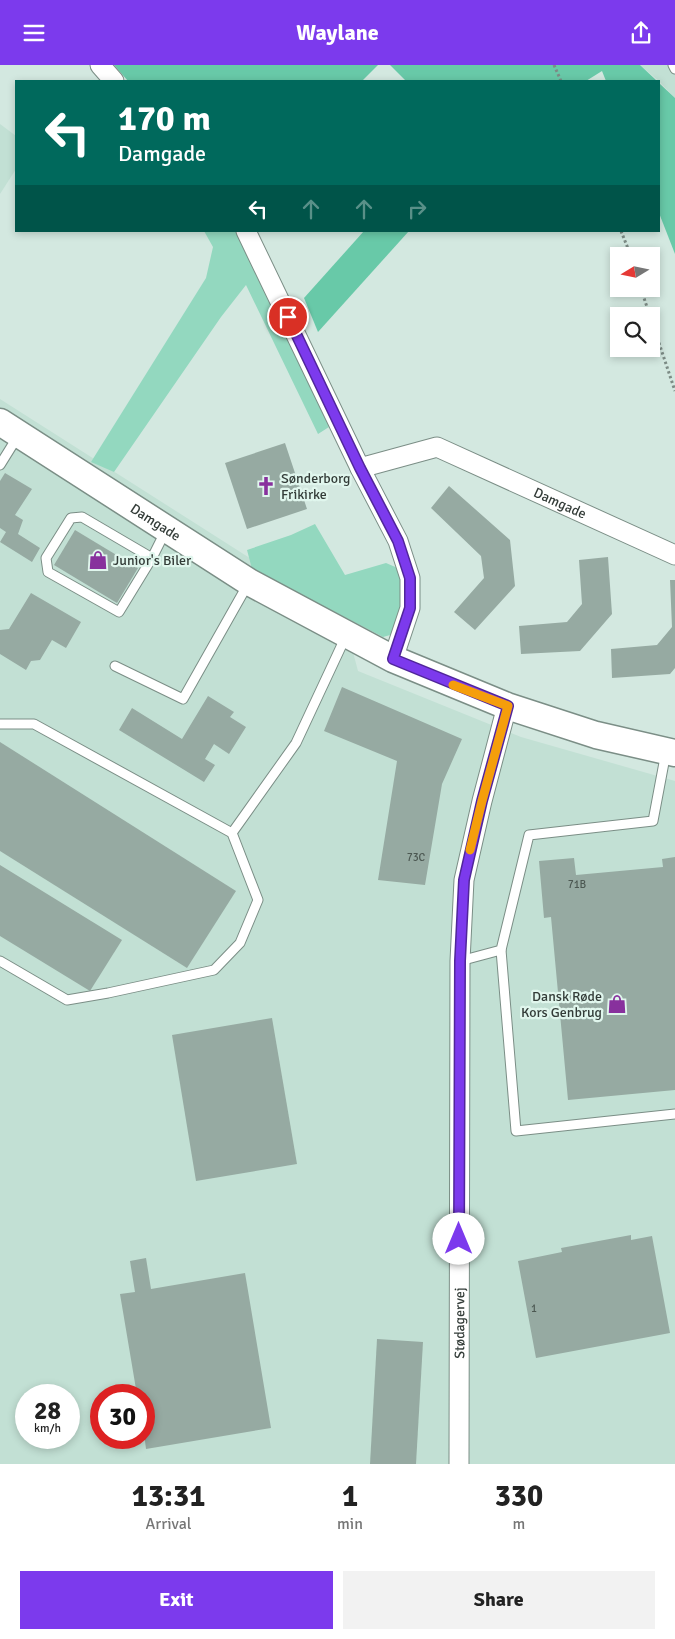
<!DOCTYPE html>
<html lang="en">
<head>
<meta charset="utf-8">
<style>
	:root { --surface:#fff; --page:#f2f2f2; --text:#222; --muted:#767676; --accent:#7c3aed }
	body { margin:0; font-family:Signika,sans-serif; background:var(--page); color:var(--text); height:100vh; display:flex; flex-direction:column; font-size:19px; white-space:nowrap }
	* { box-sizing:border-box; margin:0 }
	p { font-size:16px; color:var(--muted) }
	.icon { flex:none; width:28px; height:28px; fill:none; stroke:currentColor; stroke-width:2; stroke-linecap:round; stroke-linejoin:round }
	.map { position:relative; height:1399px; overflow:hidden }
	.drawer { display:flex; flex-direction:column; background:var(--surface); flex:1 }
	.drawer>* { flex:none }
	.hud { position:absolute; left:15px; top:15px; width:645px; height:152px; border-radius:0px; box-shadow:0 2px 8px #0003; background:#00695c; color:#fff; overflow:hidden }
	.needle { width:32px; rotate:260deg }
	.tools { position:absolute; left:610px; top:182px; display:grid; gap:10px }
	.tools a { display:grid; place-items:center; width:50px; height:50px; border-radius:0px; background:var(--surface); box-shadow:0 2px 8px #0003; font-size:25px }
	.speed { position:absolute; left:15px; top:1319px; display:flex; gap:10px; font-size:25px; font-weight:700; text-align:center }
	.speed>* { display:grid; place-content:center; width:65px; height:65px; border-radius:50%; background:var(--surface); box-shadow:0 2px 8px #0003; line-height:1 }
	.speed small { font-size:12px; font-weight:400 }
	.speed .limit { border:8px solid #d22; background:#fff; color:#111 }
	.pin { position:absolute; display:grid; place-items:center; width:42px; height:42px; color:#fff; margin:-21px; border:2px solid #fff; border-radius:50%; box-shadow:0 1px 5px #0007 }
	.me { position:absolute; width:55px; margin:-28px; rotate:0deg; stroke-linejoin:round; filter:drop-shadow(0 0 4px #0008) }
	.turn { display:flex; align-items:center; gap:18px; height:105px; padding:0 20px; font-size:22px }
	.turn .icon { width:65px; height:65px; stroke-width:2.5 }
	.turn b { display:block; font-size:35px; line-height:42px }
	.lanes { display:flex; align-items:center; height:48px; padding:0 20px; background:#0003; justify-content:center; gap:25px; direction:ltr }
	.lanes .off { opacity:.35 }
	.eta { display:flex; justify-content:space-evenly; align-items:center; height:85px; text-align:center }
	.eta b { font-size:30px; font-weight:700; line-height:35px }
	.action { display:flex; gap:10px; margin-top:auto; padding:10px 20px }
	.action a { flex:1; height:58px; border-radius:0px; background:var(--accent); color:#fff; font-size:20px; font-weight:700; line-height:58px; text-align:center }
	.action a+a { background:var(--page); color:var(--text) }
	header { display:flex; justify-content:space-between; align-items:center; height:65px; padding:0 20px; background:var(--accent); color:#fff; font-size:22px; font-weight:700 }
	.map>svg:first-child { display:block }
	.built { fill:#c2e0d4; fill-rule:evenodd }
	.green { fill:#93d8bf }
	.forest { fill:#68c9a8 }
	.building { fill:#96aaa2 }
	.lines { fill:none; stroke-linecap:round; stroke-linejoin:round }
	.lane-casing { stroke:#7b8e86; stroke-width:11 }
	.street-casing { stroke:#7b8e86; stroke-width:21 }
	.secondary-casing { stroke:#7b8e86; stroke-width:29 }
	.path { stroke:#7c8b85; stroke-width:3; stroke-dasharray:2.5 2.5; stroke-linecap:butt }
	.lane { stroke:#fff; stroke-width:9 }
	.street { stroke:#fff; stroke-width:19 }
	.secondary { stroke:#fff; stroke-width:26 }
	.route-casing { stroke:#51269a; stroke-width:12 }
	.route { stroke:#7c3aed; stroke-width:9 }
	.slow { stroke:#f59e0b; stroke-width:9 }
	.labels { text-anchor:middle; stroke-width:4.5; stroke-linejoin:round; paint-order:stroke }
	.number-label { font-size:11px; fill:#4c5852 }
	.poi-label { font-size:14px; fill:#333c38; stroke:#e0f6ed; text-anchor:start }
	.street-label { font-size:14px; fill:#333c38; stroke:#e0f6ed }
</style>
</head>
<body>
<header><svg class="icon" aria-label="menu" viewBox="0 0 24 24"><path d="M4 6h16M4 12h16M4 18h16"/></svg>Waylane<svg class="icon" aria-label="share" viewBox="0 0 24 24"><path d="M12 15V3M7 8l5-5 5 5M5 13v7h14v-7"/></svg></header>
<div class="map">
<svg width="675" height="1399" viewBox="0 0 675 1399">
	<rect width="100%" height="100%" fill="#d3e8e0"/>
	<g class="built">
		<path d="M 640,0 L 675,0 L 675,33 L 659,16 Z"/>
		<path d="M 0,59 L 16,71 L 16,104 L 0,129 Z"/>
		<path d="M 0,334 L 344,553 L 358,606 L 521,672 L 675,716 L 675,1399 L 0,1399 ZM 26,1330 L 69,1330 L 69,1372 L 26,1372 ZM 101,1330 L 144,1330 L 144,1372 L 101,1372 Z"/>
	</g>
	<g class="green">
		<path d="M 204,166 L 240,166 L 329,362 L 318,369 L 246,220 L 221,252 L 114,407 L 91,397 L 206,213 L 213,182 Z"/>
		<path d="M 315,459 L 345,510 L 386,498 L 400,504 L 403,543 L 394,569 L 383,572 L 252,504 L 247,485 L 291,470 Z"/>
	</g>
	<g class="forest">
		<path d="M 114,0 L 378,0 L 362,16 L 128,16 Z"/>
		<path d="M 390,0 L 640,0 L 657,16 L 606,16 L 602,6 L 586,16 L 406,16 Z"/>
		<path d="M 659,18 L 675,33 L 675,189 L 659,148 Z"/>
		<path d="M 364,166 L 409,166 L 318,267 L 304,233 Z"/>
	</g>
	<g class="building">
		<path d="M 285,378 L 307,444 L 247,464 L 225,398 Z"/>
		<path d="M 5,408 L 32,424 L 15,450 L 23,455 L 18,469 L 40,483 L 32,497 L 0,477 L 6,467 L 0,463 L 0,416 Z"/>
		<path d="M 449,421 L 510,475 L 515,521 L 475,565 L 454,547 L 484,513 L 481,491 L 431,443 Z"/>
		<path d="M 75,465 L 138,503 L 117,538 L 54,500 Z"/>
		<path d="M 608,492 L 612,549 L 580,586 L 521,589 L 519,561 L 567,557 L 582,539 L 579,495 Z"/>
		<path d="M 670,515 L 675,515 L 675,603 L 670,609 L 612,613 L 611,584 L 657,580 L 672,562 Z"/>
		<path d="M 31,528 L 81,557 L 66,583 L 52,575 L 40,595 L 31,596 L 26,605 L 0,589 L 0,565 L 9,564 Z"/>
		<path d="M 342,622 L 462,674 L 442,719 L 425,820 L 378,815 L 397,696 L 324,666 Z"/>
		<path d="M 208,631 L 234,647 L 230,652 L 246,662 L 229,689 L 214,679 L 205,694 L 215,700 L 204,717 L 119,665 L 132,643 L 182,674 Z"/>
		<path d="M 0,677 L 236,826 L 187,903 L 0,786 Z"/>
		<path d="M 675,792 L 675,1025 L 568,1035 L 551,852 L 544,853 L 539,796 L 574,793 L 576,810 L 663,802 L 662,794 Z"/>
		<path d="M 0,800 L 122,875 L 90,926 L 0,871 Z"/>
		<path d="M 272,953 L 297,1099 L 196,1116 L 172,970 Z"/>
		<path d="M 631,1170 L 631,1175 L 652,1171 L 670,1268 L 536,1293 L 518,1196 L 562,1187 L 561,1183 Z"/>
		<path d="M 146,1193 L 151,1224 L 245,1208 L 271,1363 L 146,1384 L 144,1368 L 144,1330 L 137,1330 L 120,1229 L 135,1227 L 130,1196 Z"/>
		<path d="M 377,1274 L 423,1277 L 416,1399 L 370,1399 Z"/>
	</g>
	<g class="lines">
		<g class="lane-casing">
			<g id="lane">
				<path d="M 673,0 L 675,4"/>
				<path d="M 0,400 L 18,371"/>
				<path d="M 152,493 L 119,547 L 48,507 L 46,493 L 71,453 L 82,452 L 152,493 L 165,467"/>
				<path d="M 115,601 L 183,634 L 248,519"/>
				<path d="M 0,659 L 34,659 L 232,768 L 258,835 L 240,878 L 214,905 L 108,928 L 67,935 L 0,896"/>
				<path d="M 232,768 L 296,678 L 346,571"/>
				<path d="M 501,885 L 516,1066 L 675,1049"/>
				<path d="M 460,896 L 501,885 L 529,770 L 653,756 L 666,687"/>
			</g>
		</g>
		<g class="street-casing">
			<g id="street">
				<path d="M 100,0 L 114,16"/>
				<path d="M 246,166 L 360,403 L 398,476 L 410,513 L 410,543 L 393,594"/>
				<path id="s1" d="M 360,403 L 437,382 L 675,490"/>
				<path id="s2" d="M 459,1399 L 460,896 L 464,815 L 482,736 L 507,641"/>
			</g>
		</g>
		<g class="secondary-casing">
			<g id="secondary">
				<path id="s3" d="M 0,357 L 249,517 L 393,594 L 507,641 L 596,670 L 675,688"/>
			</g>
		</g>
		<g class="path">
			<path d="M 554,0 L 561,16"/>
			<path d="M 621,166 L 631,191"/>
			<path d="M 641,224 L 650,251"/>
			<path d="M 651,254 L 675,326"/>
		</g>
		<use href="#lane" class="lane"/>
		<use href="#street" class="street"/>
		<use href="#secondary" class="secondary"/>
	</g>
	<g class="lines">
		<g class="route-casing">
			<path id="route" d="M 288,252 L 360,403 L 398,476 L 410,513 L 410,543 L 393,594 L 508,641 L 482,736 L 464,815 L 460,896 L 459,1174"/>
		</g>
		<use href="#route" class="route"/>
		<path class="slow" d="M 453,620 L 508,641 L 482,736 L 470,785"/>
	</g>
	<defs>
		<g id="church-bare" transform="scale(1.5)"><path d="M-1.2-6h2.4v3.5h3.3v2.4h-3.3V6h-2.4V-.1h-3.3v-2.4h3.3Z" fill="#88319d" stroke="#e0f6ed" stroke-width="2.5" paint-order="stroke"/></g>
		<g id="shop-bare" transform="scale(1.5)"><path d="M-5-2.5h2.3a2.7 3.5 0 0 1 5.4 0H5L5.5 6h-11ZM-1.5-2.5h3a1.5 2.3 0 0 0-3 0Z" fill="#88319d" stroke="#e0f6ed" stroke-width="2.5" paint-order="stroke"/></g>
	</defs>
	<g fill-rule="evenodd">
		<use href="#church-bare" x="266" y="421"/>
		<use href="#shop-bare" x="98" y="495"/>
		<use href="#shop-bare" x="617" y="939"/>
	</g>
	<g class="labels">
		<g class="number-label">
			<text x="416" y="796">73C</text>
			<text x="577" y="823">71B</text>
			<text x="534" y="1247">1</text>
		</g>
		<g class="poi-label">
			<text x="281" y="418">Sønderborg<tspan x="281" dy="16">Frikirke</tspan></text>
			<text x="113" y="500">Junior's Biler</text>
			<text x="602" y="936" text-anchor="end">Dansk Røde<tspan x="602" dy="16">Kors Genbrug</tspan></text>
		</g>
		<g class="street-label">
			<text dy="5" stroke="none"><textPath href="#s1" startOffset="215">Damgade</textPath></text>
			<text dy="5" stroke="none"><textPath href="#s3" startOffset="185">Damgade</textPath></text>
			<text dy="5" stroke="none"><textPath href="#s2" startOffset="141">Stødagervej</textPath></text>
		</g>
	</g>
</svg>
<div class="tools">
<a><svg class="needle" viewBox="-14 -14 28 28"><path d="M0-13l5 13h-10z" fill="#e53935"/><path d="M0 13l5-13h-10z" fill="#767676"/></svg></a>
<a><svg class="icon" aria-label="search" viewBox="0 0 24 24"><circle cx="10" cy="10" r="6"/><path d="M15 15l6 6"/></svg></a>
</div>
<div class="speed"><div>28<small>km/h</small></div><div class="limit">30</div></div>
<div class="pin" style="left:288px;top:252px;background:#d93025"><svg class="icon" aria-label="arrive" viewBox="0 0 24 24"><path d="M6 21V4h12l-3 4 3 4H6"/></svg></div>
<svg class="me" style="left:459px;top:1174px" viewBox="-20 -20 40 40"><circle r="19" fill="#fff"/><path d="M0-13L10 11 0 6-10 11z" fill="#7c3aed"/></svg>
<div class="hud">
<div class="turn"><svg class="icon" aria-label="left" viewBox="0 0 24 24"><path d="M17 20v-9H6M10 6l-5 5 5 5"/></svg><div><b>170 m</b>Damgade</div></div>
<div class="lanes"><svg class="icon" aria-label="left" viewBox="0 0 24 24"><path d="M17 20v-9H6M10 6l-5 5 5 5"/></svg><svg class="icon off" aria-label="ahead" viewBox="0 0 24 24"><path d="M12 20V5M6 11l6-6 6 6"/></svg><svg class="icon off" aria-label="ahead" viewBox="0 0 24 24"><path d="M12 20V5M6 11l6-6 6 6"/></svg><svg class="icon off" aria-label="right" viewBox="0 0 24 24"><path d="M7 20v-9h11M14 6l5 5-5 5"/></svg></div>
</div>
</div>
<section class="drawer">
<div class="eta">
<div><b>13:31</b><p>Arrival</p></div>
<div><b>1</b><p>min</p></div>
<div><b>330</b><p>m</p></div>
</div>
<div class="action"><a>Exit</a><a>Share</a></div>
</section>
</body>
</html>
